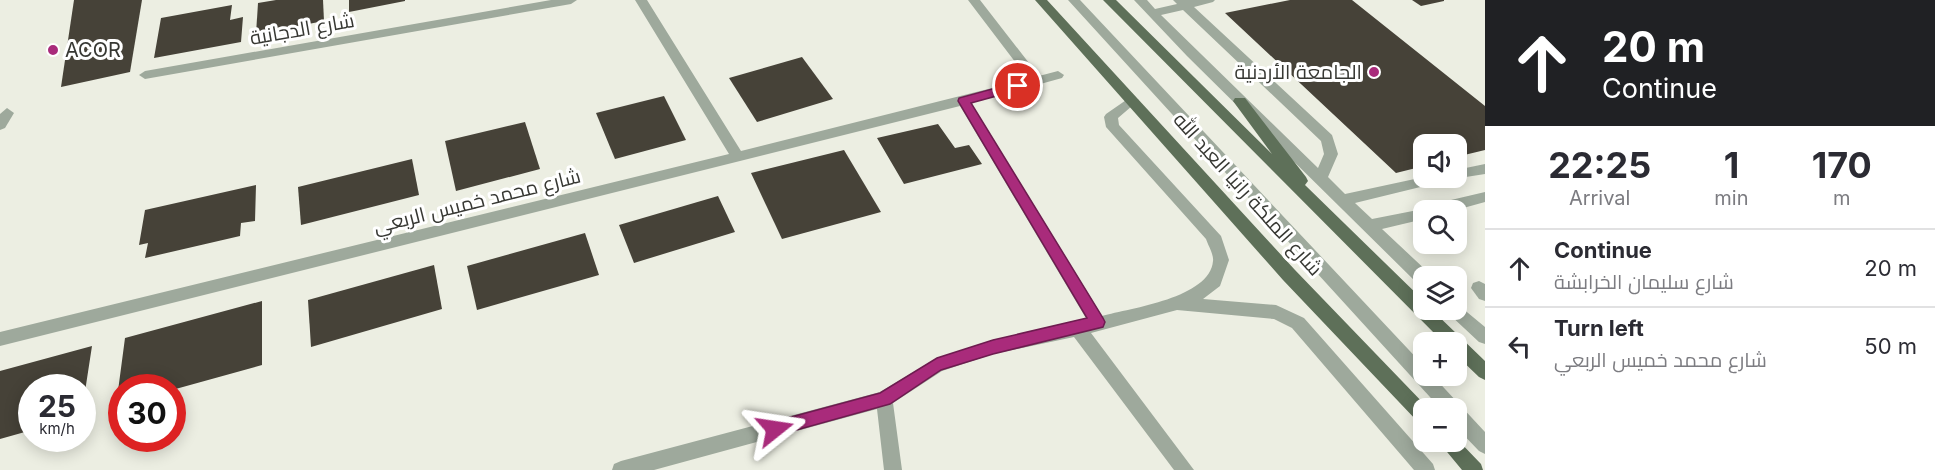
<!DOCTYPE html>
<html lang="en">
<head>
<meta charset="utf-8">
<style>
	:root { --surface:#fff; --page:#f2f2f3; --text:#2b2b33; --muted:#7c7c81; --line:#e1e1e2 }
	body { margin:0; font-family:Inter,Cairo,sans-serif; background:var(--page); color:var(--text); height:100vh; display:flex; flex-direction:column; font-size:22px; white-space:nowrap }
	* { box-sizing:border-box; margin:0 }
	p { font-size:20px; color:var(--muted) }
	.icon { flex:none; width:33px; height:33px; fill:none; stroke:currentColor; stroke-width:2; stroke-linecap:round; stroke-linejoin:round }
	.map { position:relative; flex:1; overflow:hidden }
	.side { display:flex; flex-direction:column; background:var(--surface); width:450px }
	.side>* { flex:none }
	.banner { background:#202124; color:#fff; overflow:hidden }
	.buttons { position:absolute; left:1413px; top:134px; display:grid; gap:12px }
	.buttons a { display:grid; place-items:center; width:54px; height:54px; border-radius:12px; background:var(--surface); box-shadow:0 3px 15px #0003; font-size:30px }
	.speed { position:absolute; left:18px; top:374px; display:flex; gap:12px; font-size:30px; font-weight:700; text-align:center }
	.speed>* { display:grid; place-content:center; width:78px; height:78px; border-radius:50%; background:var(--surface); box-shadow:0 3px 15px #0003; line-height:1 }
	.speed small { font-size:15px; font-weight:400 }
	.speed .limit { border:9px solid #d22; background:#fff; color:#111 }
	.pin { position:absolute; display:grid; place-items:center; width:51px; height:51px; color:#fff; margin:-26px; border:3px solid #fff; border-radius:50%; box-shadow:0 2px 6px #0007 }
	.me { position:absolute; width:66px; margin:-33px; rotate:75deg; stroke-linejoin:round; filter:drop-shadow(0 0 4px #0008) }
	.turn { display:flex; align-items:center; gap:21px; height:126px; padding:0 18px; font-size:27px }
	.turn .icon { width:78px; height:78px; stroke-width:2.5 }
	.turn b { display:block; font-size:42px; line-height:51px }
	.eta { display:flex; justify-content:space-evenly; align-items:center; height:102px; text-align:center }
	.eta b { font-size:36px; font-weight:700; line-height:42px }
	ul { padding:0; list-style:none }
	li { display:flex; align-items:center; gap:18px; height:78px; padding:0 18px; border-top:2px solid var(--line) }
	li div { flex:1 }
	li b { display:block; font-size:22px }
	li em { font-style:normal }
	main { display:flex; flex:1; min-height:0 }
	.map>svg:first-child { display:block }
	.building { fill:#464238 }
	.lines { fill:none; stroke-linecap:round; stroke-linejoin:round }
	.minor { fill:#9ea99c; fill-rule:evenodd }
	.major { fill:#5e7059; fill-rule:evenodd }
	.route { fill:#a92b7b; stroke:#6e1c50; stroke-width:1.5 }
	.poi-dot { fill:#a92b7b; stroke:#fff; stroke-width:2 }
	.labels { text-anchor:middle; stroke-width:6; stroke-linejoin:round; paint-order:stroke }
	.street-label { font-size:20px; fill:#373833; stroke:#fff }
	.poi-label { font-size:20px; fill:#373833; stroke:#fff; text-anchor:start }
</style>
</head>
<body>
<main>
<div class="map">
<svg width="1485" height="470" viewBox="0 0 1485 470">
	<rect width="100%" height="100%" fill="#eceee2"/>
	<g class="building">
		<path d="M 74,0 L 142,0 L 130,72 L 61,87 Z"/>
		<path d="M 276,0 L 323,0 L 324,21 L 256,34 L 258,3 Z"/>
		<path d="M 349,0 L 405,0 L 405,1 L 349,12 Z"/>
		<path d="M 1290,0 L 1352,0 L 1485,106 L 1485,150 L 1456,157 L 1456,144 L 1424,144 L 1424,166 L 1396,173 L 1225,13 Z"/>
		<path d="M 1412,0 L 1444,0 L 1444,1 L 1421,6 Z"/>
		<path d="M 232,5 L 230,20 L 243,17 L 241,42 L 154,58 L 161,18 Z"/>
		<path d="M 802,57 L 833,99 L 757,122 L 729,78 Z"/>
		<path d="M 664,96 L 686,140 L 615,159 L 596,113 Z"/>
		<path d="M 525,122 L 540,169 L 456,191 L 445,141 Z"/>
		<path d="M 938,124 L 955,148 L 969,145 L 982,164 L 904,184 L 877,138 Z"/>
		<path d="M 844,150 L 881,212 L 782,239 L 751,173 Z"/>
		<path d="M 412,159 L 419,195 L 301,225 L 298,187 Z"/>
		<path d="M 256,185 L 255,221 L 241,223 L 240,236 L 145,258 L 148,243 L 139,245 L 145,210 Z"/>
		<path d="M 718,196 L 735,232 L 634,263 L 619,225 Z"/>
		<path d="M 585,233 L 599,275 L 477,310 L 467,266 Z"/>
		<path d="M 434,265 L 442,309 L 311,347 L 308,300 Z"/>
		<path d="M 262,301 L 262,365 L 172,390 L 172,387 L 122,387 L 122,405 L 116,406 L 125,338 Z"/>
		<path d="M 92,346 L 84,398 L 82,387 L 32,387 L 32,430 L 0,439 L 0,371 Z"/>
	</g>
	<g class="lines">
		<g class="minor">
			<path d="M 551,0 L 577,0 L 571,4 L 145,79 L 139,75 L 145,71 Z"/>
			<path d="M 635,0 L 647,0 L 741,151 L 1028,79 L 968,0 L 980,0 L 1039,76 L 1058,71 L 1064,75 L 1062,78 L 971,103 L 1102,316 C 1131,308 1210,298 1213,261 C 1214,255 1208,245 1206,239 L 1106,127 L 1104,117 L 1106,114 L 1132,96 L 1139,100 L 1118,118 L 1119,125 L 1221,236 L 1229,260 L 1220,286 L 1203,299 L 1276,305 L 1304,318 L 1433,464 L 1435,470 L 1414,470 L 1292,328 L 1274,319 L 1177,310 L 1091,333 L 1194,470 L 1174,470 L 1074,337 L 993,354 L 942,371 L 893,403 L 902,470 L 884,470 L 877,409 L 654,470 L 612,470 L 614,464 L 621,461 L 880,392 L 937,358 L 993,340 L 1087,320 L 960,106 L 0,346 L 0,332 L 729,154 Z"/>
			<path d="M 1068,0 L 1080,0 L 1424,366 L 1424,375 L 1432,375 L 1485,432 L 1485,454 L 1479,451 L 1456,427 L 1456,408 L 1440,408 Z"/>
			<path d="M 1134,0 L 1147,0 L 1155,9 L 1177,4 L 1173,0 L 1215,0 L 1213,2 L 1194,7 L 1332,135 L 1338,154 L 1328,177 L 1345,194 L 1424,177 L 1456,177 L 1456,170 L 1485,164 L 1485,174 L 1453,179 L 1355,203 L 1372,219 L 1428,208 L 1434,204 L 1485,192 L 1485,202 L 1456,210 L 1424,210 L 1424,219 L 1382,229 L 1430,274 L 1424,276 L 1424,285 L 1418,284 L 1187,56 ZM 1183,10 L 1321,141 L 1324,154 L 1318,168 L 1161,15 Z"/>
			<path d="M 7,108 L 14,113 L 5,128 L 0,130 L 0,114 Z"/>
			<path d="M 1479,281 L 1485,284 L 1485,301 L 1479,299 L 1471,288 L 1473,283 Z"/>
			<path d="M 1456,303 L 1485,327 L 1485,344 L 1479,342 L 1449,314 L 1447,309 L 1456,309 Z"/>
		</g>
		<g class="major">
			<path d="M 1035,0 L 1047,0 L 1295,270 L 1428,408 L 1424,408 L 1424,424 L 1418,422 L 1283,280 Z"/>
			<path d="M 1103,0 L 1116,0 L 1272,154 L 1233,101 L 1235,98 L 1245,98 L 1306,177 L 1308,181 L 1305,185 L 1424,301 L 1424,309 L 1431,309 L 1485,361 L 1485,380 L 1479,377 L 1456,355 L 1456,342 L 1443,342 Z"/>
			<path d="M 1456,438 L 1481,464 L 1483,470 L 1462,470 L 1438,441 L 1456,441 Z"/>
		</g>
	</g>
	<path class="route" d="M 1018,82 L 1022,83 L 1022,89 L 971,103 L 1103,318 L 1105,322 L 1103,327 L 993,354 L 941,370 L 890,404 L 775,436 L 769,434 L 766,429 L 769,423 L 880,393 L 937,358 L 993,340 L 1087,318 L 958,101 L 959,98 Z"/>
	<g class="poi-dot">
		<circle cx="53" cy="50" r="6"/>
		<circle cx="1374" cy="72" r="6"/>
	</g>
	<g class="labels">
		<g class="street-label">
			<text transform="translate(302 29) rotate(-10)" y="7">شارع الدجانية</text>
			<text transform="translate(1248 194) rotate(48)" y="7">شارع الملكة رانيا العبد الله</text>
			<text transform="translate(477 201) rotate(-14)" y="7">شارع محمد خميس الربعي</text>
		</g>
		<g class="poi-label">
			<text x="65" y="57">ACOR</text>
			<text x="1362" y="79" text-anchor="end">الجامعة الأردنية</text>
		</g>
	</g>
</svg>
<div class="buttons">
<a><svg class="icon" aria-label="sound" viewBox="0 0 24 24"><path d="M4 9h4l5-4v14l-5-4H4zM17 9q2 3 0 6"/></svg></a>
<a><svg class="icon" aria-label="search" viewBox="0 0 24 24"><circle cx="10" cy="10" r="6"/><path d="M15 15l6 6"/></svg></a>
<a><svg class="icon" aria-label="layers" viewBox="0 0 24 24"><path d="M12 4l9 5-9 5-9-5zM3 14l9 5 9-5"/></svg></a>
<a>+</a>
<a>−</a>
</div>
<div class="speed"><div>25<small>km/h</small></div><div class="limit">30</div></div>
<div class="pin" style="left:1018px;top:86px;background:#d93025"><svg class="icon" aria-label="arrive" viewBox="0 0 24 24"><path d="M6 21V4h12l-3 4 3 4H6"/></svg></div>
<svg class="me" style="left:775px;top:429px" viewBox="-20 -20 40 40"><path d="M0-17L14 15 0 8-14 15z" fill="#a92b7b" stroke="#fff" stroke-width="4"/></svg>
</div>
<section class="side">
<div class="banner">
<div class="turn"><svg class="icon" aria-label="ahead" viewBox="0 0 24 24"><path d="M12 20V5M6 11l6-6 6 6"/></svg><div><b>20 m</b>Continue</div></div>
</div>
<div class="eta">
<div><b>22:25</b><p>Arrival</p></div>
<div><b>1</b><p>min</p></div>
<div><b>170</b><p>m</p></div>
</div>
<ul>
<li><svg class="icon" aria-label="ahead" viewBox="0 0 24 24"><path d="M12 20V5M6 11l6-6 6 6"/></svg><div><b>Continue</b><p>شارع سليمان الخرابشة</p></div><em>20 m</em></li>
<li><svg class="icon" aria-label="left" viewBox="0 0 24 24"><path d="M17 20v-9H6M10 6l-5 5 5 5"/></svg><div><b>Turn left</b><p>شارع محمد خميس الربعي</p></div><em>50 m</em></li>
</ul>
</section>
</main>
</body>
</html>
